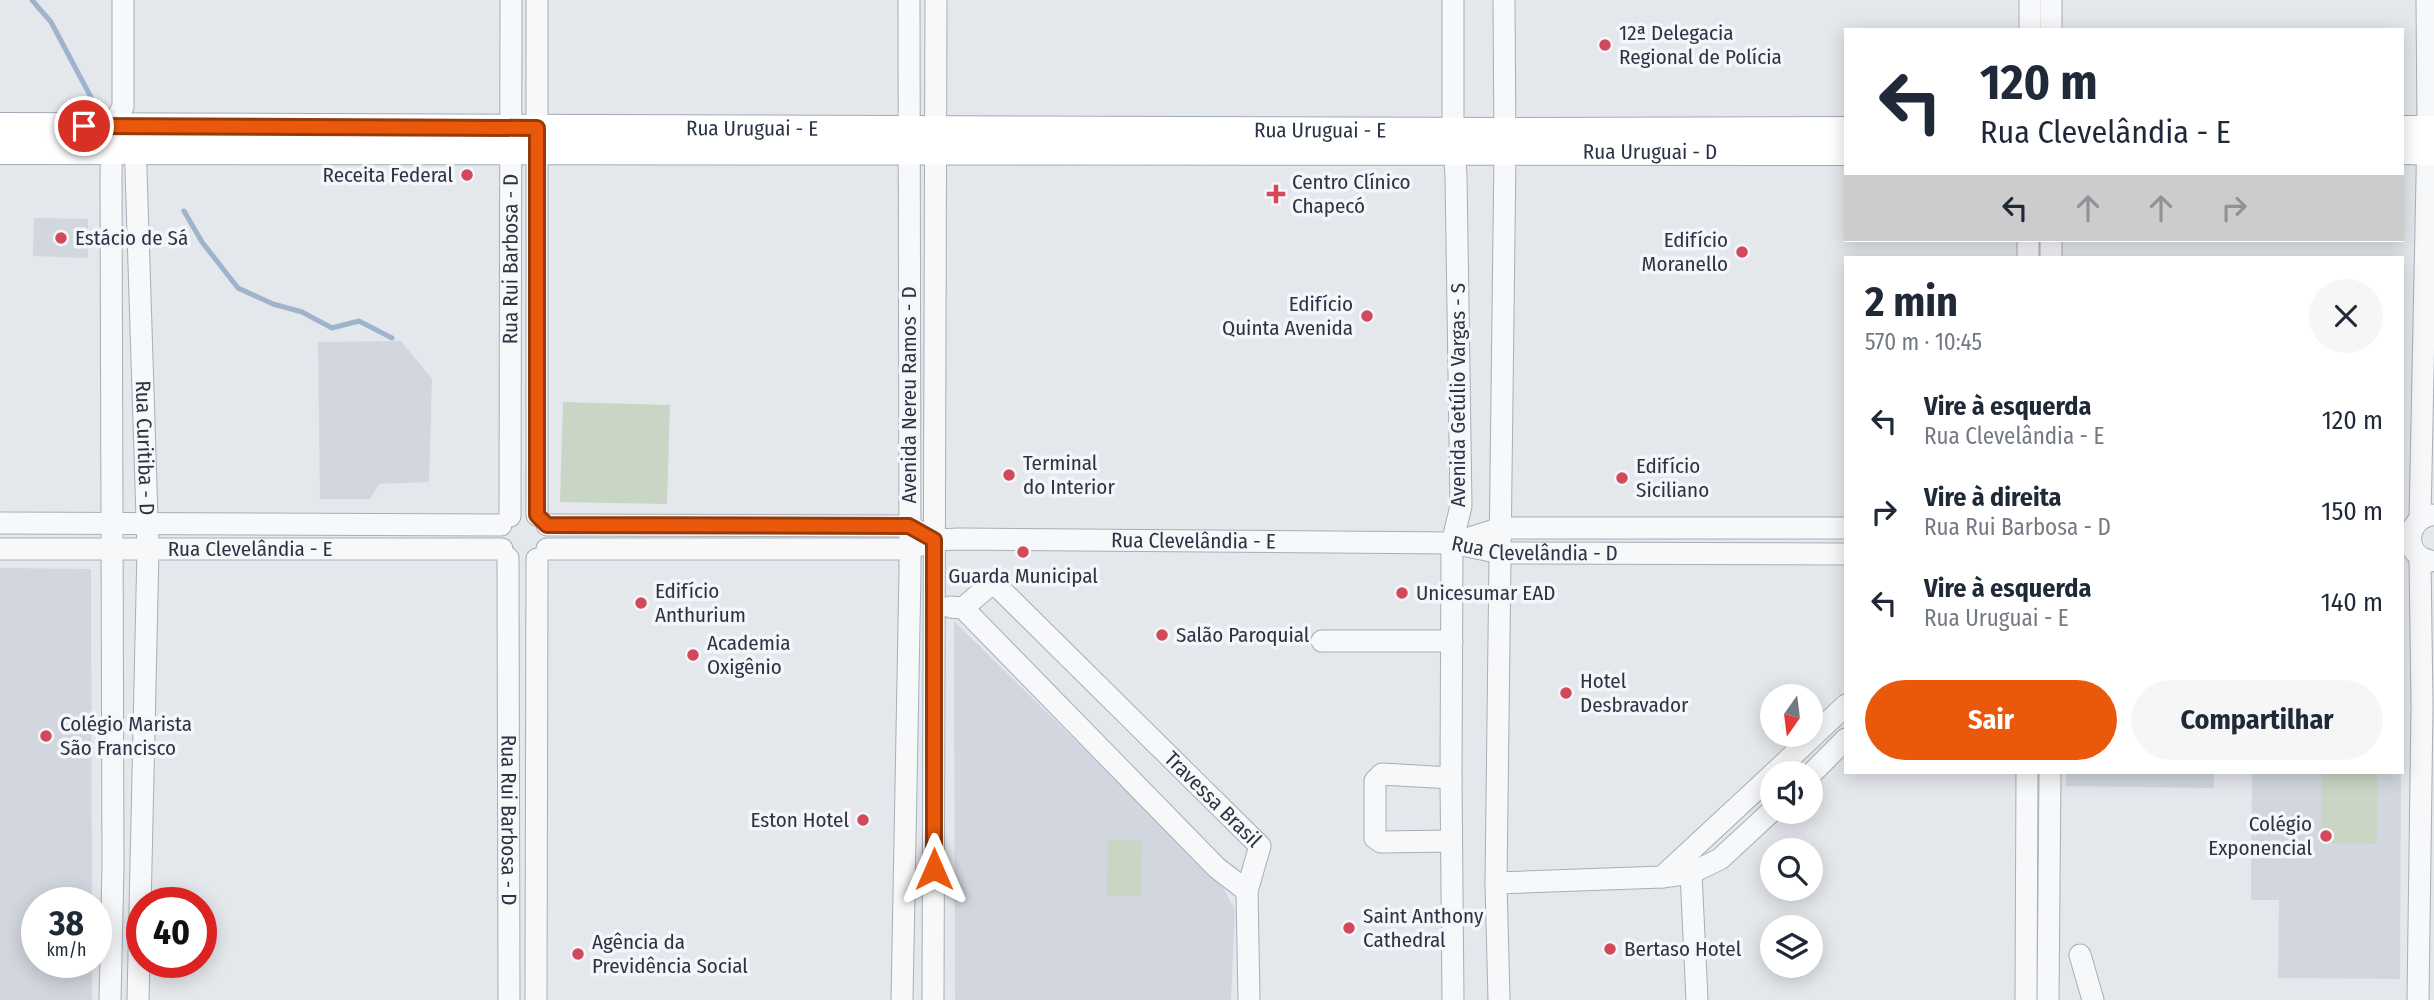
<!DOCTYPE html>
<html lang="pt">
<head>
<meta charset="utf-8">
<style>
	:root { --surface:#fff; --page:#f6f6f7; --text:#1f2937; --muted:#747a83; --accent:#ea580c }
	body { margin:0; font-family:"Fira Sans Condensed",sans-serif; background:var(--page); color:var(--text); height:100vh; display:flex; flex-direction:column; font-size:26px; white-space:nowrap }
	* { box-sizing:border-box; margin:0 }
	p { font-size:23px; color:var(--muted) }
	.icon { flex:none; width:38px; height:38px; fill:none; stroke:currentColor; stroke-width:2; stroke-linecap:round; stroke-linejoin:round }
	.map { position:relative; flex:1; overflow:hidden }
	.panel { position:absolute; left:1844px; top:256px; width:560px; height:518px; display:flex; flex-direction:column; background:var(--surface); border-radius:0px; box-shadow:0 4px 18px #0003 }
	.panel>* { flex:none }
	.top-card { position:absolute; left:1844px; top:28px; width:560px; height:214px; border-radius:0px; box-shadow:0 4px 18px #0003; background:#fff; color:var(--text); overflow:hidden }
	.needle { width:46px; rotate:194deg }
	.tools { position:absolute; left:1760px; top:684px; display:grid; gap:14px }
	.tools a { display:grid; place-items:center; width:63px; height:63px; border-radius:50%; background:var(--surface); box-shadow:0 4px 18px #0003; font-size:35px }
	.speed { position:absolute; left:21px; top:887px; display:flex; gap:14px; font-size:35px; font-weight:700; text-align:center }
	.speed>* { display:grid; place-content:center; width:91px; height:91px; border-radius:50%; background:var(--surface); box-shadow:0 4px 18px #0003; line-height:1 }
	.speed small { font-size:18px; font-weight:400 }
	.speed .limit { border:10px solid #d22; background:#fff; color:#111 }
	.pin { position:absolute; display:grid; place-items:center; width:60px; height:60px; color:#fff; margin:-30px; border:4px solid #fff; border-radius:50%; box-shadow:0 2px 7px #0007 }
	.me { position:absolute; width:77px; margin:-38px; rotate:0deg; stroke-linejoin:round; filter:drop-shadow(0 0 5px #0008) }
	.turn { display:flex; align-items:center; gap:24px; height:147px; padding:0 21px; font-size:32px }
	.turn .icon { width:91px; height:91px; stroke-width:2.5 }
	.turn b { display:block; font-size:49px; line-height:60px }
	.lanes { display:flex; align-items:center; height:66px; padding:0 21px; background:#0003; justify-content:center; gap:35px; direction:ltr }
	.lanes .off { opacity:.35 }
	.round { display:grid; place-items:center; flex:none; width:74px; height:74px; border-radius:37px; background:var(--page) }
	.head { display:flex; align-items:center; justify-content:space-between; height:119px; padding:0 21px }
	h1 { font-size:42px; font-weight:700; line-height:52px }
	.cta { display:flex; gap:14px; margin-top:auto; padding:14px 21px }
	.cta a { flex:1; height:80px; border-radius:42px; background:var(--accent); color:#fff; font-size:28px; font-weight:700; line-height:80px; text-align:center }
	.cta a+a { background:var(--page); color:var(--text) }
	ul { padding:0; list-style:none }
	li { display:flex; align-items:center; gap:21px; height:91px; padding:0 21px }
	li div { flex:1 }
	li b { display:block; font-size:26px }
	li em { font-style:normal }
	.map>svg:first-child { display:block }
	.built { fill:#d2d6de }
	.green { fill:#c9d6c5 }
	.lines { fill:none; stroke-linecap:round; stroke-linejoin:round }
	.stream { stroke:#9fb4cc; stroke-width:5 }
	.minor-casing { stroke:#a9aeb7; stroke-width:23 }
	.major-casing { stroke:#a3abb8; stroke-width:28 }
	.minor { stroke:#f7f8fa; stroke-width:21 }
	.major { stroke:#fff; stroke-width:26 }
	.route-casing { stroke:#983908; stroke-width:18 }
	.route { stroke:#ea580c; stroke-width:12 }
	.poi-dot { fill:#d1495b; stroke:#f4f6f9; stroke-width:2.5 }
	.labels { text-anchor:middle; stroke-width:7; stroke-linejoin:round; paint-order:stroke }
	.poi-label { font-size:21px; fill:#2b3445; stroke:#f4f6f9; text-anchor:start }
	.street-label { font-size:21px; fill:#2b3445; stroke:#f4f6f9 }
</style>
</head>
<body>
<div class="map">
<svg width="2434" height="1000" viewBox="0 0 2434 1000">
	<rect width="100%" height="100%" fill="#e4e7ec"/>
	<g class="built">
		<path d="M 34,218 L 88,219 L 88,258 L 33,256 Z"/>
		<path d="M 401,341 L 432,379 L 429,482 L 379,484 L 370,499 L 320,499 L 318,342 Z"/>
		<path d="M 0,568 L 91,569 L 92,903 L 37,903 L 37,962 L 92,963 L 92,1000 L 0,1000 Z"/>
		<path d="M 954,621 L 1221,884 L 1235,910 L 1231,1000 L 955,1000 Z"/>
		<path d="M 2066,772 L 2214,772 L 2214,788 L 2066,786 Z"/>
		<path d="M 2252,772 L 2401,772 L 2400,979 L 2278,978 L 2279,900 L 2251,900 Z"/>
	</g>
	<g class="green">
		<path d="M 563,402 L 670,405 L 667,504 L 560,502 Z"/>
		<path d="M 2321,772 L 2377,772 L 2377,844 L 2321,843 Z"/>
		<path d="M 1108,840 L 1142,841 L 1141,896 L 1107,895 Z"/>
	</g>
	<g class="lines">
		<g class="stream">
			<path d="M 32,0 L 51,22 L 93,101"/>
			<path d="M 184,211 L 202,242 L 238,288 L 273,304 L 302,312 L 332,328 L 359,321 L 392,338"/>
		</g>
		<g class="minor-casing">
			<g id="minor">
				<path d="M 537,0 L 537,515"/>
				<path d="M 1453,0 L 1453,131 L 1456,175 L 1461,506 L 1452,543 L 1451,778 L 1453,1000"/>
				<path d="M 2051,0 L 2051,30"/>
				<path d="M 2030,30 L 2030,0"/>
				<path id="s1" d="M 135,138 L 148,549 L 138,1000"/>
				<path d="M 2051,240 L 2051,257"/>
				<path d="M 2028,257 L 2028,240"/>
				<path id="s2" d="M 510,516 L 511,0"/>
				<path d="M 2420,519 L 2428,129 L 2427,0"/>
				<path d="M 0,523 L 501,525"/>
				<path d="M 547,525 L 910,526 L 920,532"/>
				<path d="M 1454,543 L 1501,528 L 1846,528"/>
				<path id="s3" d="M 0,549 L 502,549"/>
				<path id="s4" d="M 547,549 L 910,549 L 934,540 L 960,539 L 1452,543 L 1501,553 L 1846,554"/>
				<path id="s5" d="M 508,558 L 509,1000"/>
				<path d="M 2431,561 C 2403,556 2404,520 2432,515"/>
				<path d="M 950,607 L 963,608 L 1217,868 L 1247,891"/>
				<path id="s6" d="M 963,608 L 990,585 L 997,586 L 1260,846 L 1247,891 L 1249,1000"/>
				<path d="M 1322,641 L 1452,641"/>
				<path d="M 1773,774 L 1846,705"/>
				<path d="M 1811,774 L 1846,739"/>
				<path d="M 1451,778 L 1382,774 L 1375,781 L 1375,838 L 1381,842 L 1451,841"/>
				<path d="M 1688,862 L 1691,873 L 1697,1000"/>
				<path d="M 1662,877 L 1773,774"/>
				<path d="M 1496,883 L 1662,877 L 1691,873 L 1720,859 L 1773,810"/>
				<path d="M 2080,955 L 2093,1000"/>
				<path d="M 110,1000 L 113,867 L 111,177 L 112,126 L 123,107 L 123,0"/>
				<path d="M 536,1000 L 537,559"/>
				<path d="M 902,1000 L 910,572 L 909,0"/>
				<path d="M 933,1000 L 936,0"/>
				<path d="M 1499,1000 L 1496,883 L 1505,152 L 1504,0"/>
				<path d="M 2026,1000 L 2027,772"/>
				<path d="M 2048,1000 L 2050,772"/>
				<path d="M 2418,1000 L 2422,707 L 2420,558"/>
			</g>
		</g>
		<g class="major-casing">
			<g id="major">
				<path id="s7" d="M 0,126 L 1505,131 L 1846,130"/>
				<path d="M 2403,129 L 2434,129"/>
				<path id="s8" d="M 0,151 L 1846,152"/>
				<path d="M 2403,151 L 2434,152"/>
			</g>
		</g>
		<use href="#minor" class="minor"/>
		<use href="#major" class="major"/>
	</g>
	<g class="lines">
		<g class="route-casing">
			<path id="route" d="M 84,126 L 537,128 L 537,515 L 547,525 L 909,526 L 934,540 L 934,869"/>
		</g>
		<use href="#route" class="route"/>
	</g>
	<g class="poi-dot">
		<circle cx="1605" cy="45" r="7"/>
		<circle cx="467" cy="175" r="7"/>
		<path d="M1272.5 183.5h7v7h7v7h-7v7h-7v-7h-7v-7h7z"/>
		<circle cx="61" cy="238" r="7"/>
		<circle cx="1742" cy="252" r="7"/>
		<circle cx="1367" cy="316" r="7"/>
		<circle cx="1009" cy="475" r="7"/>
		<circle cx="1622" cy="478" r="7"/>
		<circle cx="1023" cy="552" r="7"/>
		<circle cx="1402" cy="593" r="7"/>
		<circle cx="641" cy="603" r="7"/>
		<circle cx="1162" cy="635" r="7"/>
		<circle cx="693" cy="655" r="7"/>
		<circle cx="1566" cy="693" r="7"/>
		<circle cx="46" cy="736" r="7"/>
		<circle cx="863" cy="820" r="7"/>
		<circle cx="2326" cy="836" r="7"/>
		<circle cx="1349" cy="928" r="7"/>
		<circle cx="1610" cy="949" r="7"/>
		<circle cx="578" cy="954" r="7"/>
	</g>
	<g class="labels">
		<g class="poi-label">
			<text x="1619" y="40">12ª Delegacia<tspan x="1619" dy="24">Regional de Polícia</tspan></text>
			<text x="453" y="182" text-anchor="end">Receita Federal</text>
			<text x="1292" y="189">Centro Clínico<tspan x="1292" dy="24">Chapecó</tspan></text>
			<text x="75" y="245">Estácio de Sá</text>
			<text x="1728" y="247" text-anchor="end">Edifício<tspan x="1728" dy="24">Moranello</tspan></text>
			<text x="1353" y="311" text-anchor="end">Edifício<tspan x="1353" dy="24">Quinta Avenida</tspan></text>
			<text x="1023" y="470">Terminal<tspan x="1023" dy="24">do Interior</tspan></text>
			<text x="1636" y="473">Edifício<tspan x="1636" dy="24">Siciliano</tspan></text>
			<text x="1023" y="583" text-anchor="middle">Guarda Municipal</text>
			<text x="655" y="598">Edifício<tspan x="655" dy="24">Anthurium</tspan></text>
			<text x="1416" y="600">Unicesumar EAD</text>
			<text x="1176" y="642">Salão Paroquial</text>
			<text x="707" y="650">Academia<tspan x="707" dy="24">Oxigênio</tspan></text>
			<text x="1580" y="688">Hotel<tspan x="1580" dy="24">Desbravador</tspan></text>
			<text x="60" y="731">Colégio Marista<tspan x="60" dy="24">São Francisco</tspan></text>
			<text x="849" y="827" text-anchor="end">Eston Hotel</text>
			<text x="2312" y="831" text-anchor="end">Colégio<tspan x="2312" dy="24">Exponencial</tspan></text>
			<text x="1363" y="923">Saint Anthony<tspan x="1363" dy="24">Cathedral</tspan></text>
			<text x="592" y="949">Agência da<tspan x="592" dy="24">Previdência Social</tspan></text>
			<text x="1624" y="956">Bertaso Hotel</text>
		</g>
		<g class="street-label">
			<text dy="7" stroke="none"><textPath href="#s7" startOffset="752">Rua Uruguai - E</textPath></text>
			<text dy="7" stroke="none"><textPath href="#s7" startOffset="1320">Rua Uruguai - E</textPath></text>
			<text dy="7" stroke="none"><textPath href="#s8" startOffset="1650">Rua Uruguai - D</textPath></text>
			<text dy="7" stroke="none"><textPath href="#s2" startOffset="257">Rua Rui Barbosa - D</textPath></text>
			<text transform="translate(909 395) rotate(-90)" y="7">Avenida Nereu Ramos - D</text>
			<text transform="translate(1458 395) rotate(-90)" y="7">Avenida Getúlio Vargas - S</text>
			<text dy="7" stroke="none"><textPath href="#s1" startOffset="310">Rua Curitiba - D</textPath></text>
			<text dy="7" stroke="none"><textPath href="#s4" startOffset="648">Rua Clevelândia - E</textPath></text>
			<text dy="7" stroke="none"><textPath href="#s4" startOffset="990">Rua Clevelândia - D</textPath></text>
			<text dy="7" stroke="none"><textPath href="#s3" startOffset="250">Rua Clevelândia - E</textPath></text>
			<text dy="7" stroke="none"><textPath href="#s6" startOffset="346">Travessa Brasil</textPath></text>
			<text dy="7" stroke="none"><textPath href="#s5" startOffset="262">Rua Rui Barbosa - D</textPath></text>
		</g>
	</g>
</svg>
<div class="tools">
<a><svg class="needle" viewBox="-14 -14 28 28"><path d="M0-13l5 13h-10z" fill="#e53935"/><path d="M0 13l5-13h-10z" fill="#747a83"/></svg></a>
<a><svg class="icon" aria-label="sound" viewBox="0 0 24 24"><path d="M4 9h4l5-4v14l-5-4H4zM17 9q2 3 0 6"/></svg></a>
<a><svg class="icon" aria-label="search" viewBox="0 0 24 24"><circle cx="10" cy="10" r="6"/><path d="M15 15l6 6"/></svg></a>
<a><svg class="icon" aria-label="layers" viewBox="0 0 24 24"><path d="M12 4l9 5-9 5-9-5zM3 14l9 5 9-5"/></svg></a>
</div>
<div class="speed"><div>38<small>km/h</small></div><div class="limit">40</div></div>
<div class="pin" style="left:84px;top:126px;background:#d93025"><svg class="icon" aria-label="arrive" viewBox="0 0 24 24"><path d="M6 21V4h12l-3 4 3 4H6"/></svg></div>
<svg class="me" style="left:934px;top:869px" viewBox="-20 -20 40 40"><path d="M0-17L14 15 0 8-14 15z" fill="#ea580c" stroke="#fff" stroke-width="4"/></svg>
<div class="top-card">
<div class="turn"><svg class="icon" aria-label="left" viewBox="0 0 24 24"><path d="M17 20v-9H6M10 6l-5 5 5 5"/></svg><div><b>120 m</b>Rua Clevelândia - E</div></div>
<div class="lanes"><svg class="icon" aria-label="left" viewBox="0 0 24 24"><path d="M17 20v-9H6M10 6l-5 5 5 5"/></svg><svg class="icon off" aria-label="ahead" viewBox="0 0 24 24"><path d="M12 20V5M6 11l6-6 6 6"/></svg><svg class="icon off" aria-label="ahead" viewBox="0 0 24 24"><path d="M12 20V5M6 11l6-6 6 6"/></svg><svg class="icon off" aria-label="right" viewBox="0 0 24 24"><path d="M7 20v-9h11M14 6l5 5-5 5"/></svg></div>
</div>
<section class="panel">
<div class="head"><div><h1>2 min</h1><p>570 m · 10:45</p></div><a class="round"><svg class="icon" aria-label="close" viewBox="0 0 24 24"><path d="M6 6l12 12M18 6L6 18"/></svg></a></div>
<ul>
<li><svg class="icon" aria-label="left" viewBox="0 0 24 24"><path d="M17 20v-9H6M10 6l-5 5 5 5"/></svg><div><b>Vire à esquerda</b><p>Rua Clevelândia - E</p></div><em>120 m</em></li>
<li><svg class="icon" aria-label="right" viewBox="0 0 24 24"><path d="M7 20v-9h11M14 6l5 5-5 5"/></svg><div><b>Vire à direita</b><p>Rua Rui Barbosa - D</p></div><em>150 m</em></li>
<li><svg class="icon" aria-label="left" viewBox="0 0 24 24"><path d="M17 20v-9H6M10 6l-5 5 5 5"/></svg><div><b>Vire à esquerda</b><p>Rua Uruguai - E</p></div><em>140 m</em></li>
</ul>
<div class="cta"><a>Sair</a><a>Compartilhar</a></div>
</section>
</div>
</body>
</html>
